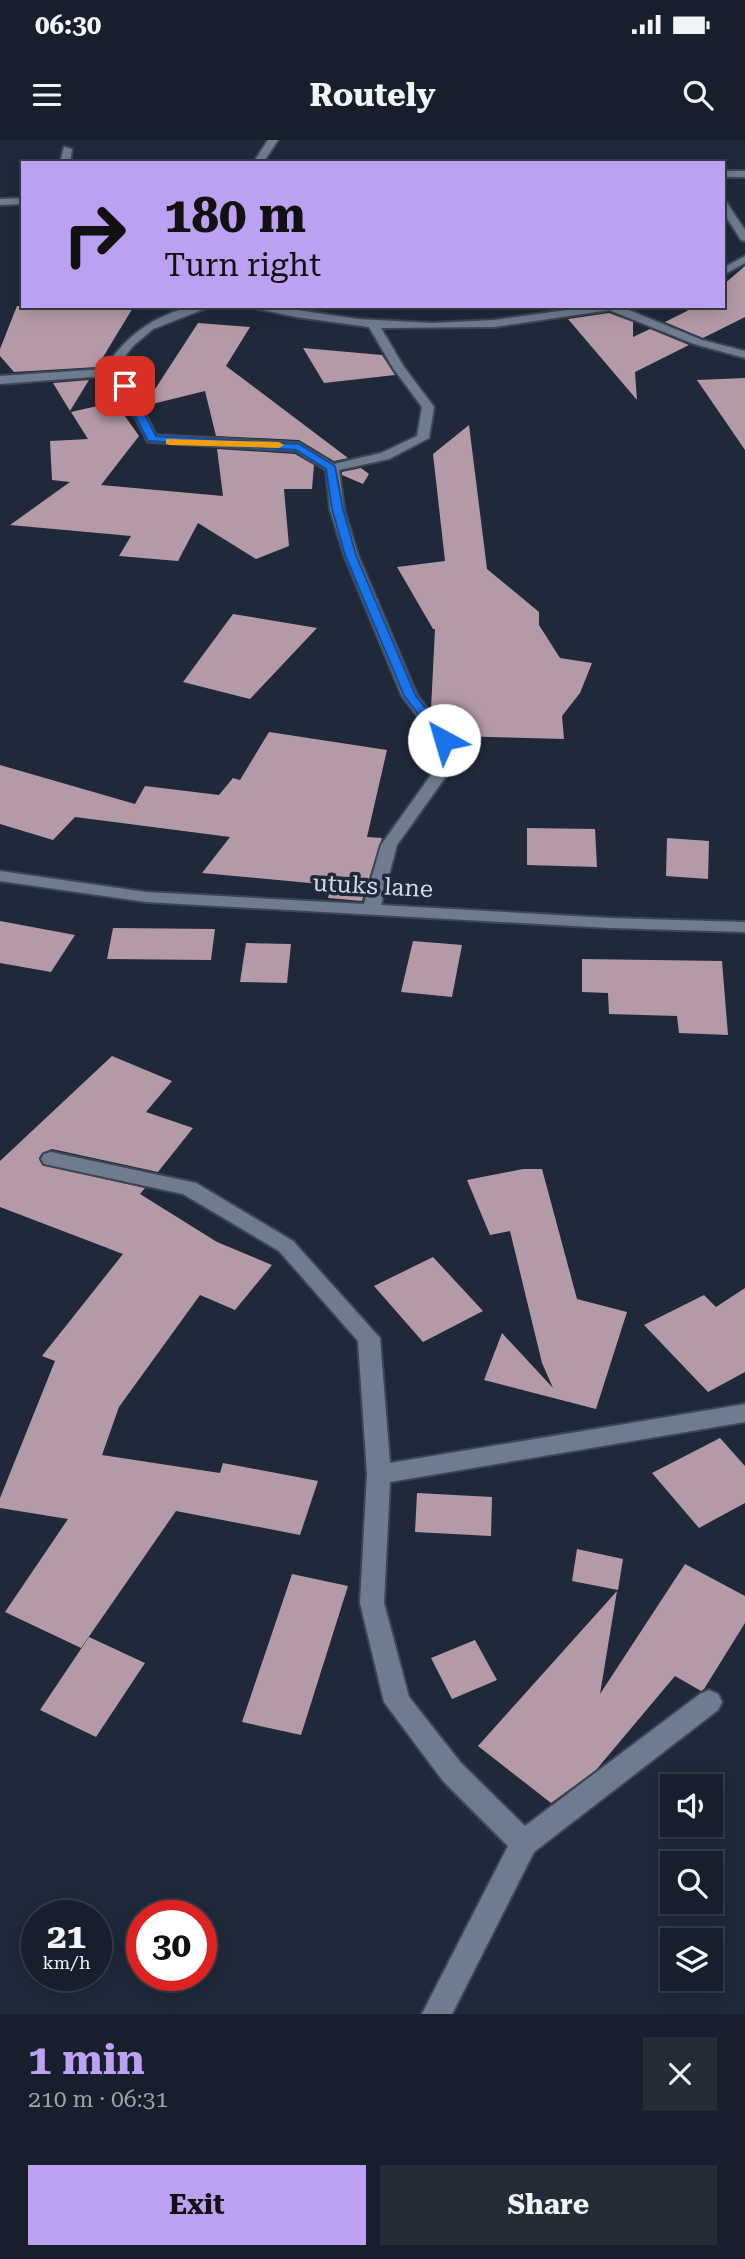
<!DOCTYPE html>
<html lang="en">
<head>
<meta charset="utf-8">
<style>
	:root { --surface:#171f2c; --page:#242c38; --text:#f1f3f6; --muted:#9ea2a9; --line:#363d48; --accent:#bca0f2 }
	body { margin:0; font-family:"Roboto Serif",serif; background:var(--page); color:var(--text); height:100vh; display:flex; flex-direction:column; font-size:26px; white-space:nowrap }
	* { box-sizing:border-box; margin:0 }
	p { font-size:23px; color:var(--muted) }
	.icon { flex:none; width:38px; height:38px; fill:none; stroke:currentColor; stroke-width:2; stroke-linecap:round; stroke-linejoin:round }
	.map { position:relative; height:1874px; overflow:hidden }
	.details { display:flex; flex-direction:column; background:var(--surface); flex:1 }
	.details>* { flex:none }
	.banner { position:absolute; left:21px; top:21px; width:704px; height:147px; border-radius:0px; box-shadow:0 4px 18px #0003,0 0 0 2px var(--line); background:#bca0f2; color:#111; overflow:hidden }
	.fabs { position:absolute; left:660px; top:1634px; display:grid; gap:14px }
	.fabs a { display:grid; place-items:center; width:63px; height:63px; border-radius:0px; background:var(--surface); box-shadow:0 4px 18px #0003,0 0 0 2px var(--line); font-size:35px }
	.speed { position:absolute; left:21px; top:1760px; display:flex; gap:14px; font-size:35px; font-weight:700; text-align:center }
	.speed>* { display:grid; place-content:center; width:91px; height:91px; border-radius:50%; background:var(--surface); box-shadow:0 4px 18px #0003,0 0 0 2px var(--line); line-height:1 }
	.speed small { font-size:18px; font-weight:400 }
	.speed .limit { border:10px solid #d22; background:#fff; color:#111 }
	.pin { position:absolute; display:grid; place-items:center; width:60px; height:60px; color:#fff; margin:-30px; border-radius:14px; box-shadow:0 4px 10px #0006 }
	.me { position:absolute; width:77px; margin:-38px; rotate:321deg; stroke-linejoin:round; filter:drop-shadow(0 0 5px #0008) }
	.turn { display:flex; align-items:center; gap:24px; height:147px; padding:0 28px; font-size:32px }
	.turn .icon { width:91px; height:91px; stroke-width:2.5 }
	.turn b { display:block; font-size:49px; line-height:60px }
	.round { display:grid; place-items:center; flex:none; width:74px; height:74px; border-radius:0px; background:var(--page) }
	.headline { display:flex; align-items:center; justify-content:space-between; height:119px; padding:0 28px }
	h1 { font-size:42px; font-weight:700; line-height:52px; color:var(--accent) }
	.button { display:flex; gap:14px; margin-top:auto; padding:14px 28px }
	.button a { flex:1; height:80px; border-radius:0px; background:var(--accent); color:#111; font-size:28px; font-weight:700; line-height:80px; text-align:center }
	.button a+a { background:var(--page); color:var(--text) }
	.status { display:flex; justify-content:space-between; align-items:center; height:49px; padding:0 35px; background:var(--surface); direction:ltr }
	.status svg { height:19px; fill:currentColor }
	header { display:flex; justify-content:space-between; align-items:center; height:91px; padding:0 28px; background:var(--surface); font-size:32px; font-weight:700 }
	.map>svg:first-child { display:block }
	.building { fill:#b49aa6 }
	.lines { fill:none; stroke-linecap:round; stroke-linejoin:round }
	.minor-casing { stroke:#3d4654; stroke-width:4 }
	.minor { fill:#6f7b8f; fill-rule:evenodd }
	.route { fill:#1a73e8; stroke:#114b97; stroke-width:2 }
	.slow { fill:#f59e0b }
	.labels { text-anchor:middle; stroke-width:7; stroke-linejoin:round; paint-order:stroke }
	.street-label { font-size:24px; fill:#d2d9e4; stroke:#1f293a }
</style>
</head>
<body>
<div class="status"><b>06:30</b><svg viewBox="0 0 49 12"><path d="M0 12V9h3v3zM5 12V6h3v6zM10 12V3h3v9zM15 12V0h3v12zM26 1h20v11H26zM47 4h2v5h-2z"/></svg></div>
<header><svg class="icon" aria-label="menu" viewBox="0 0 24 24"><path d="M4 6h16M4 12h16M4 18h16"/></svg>Routely<svg class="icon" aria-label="search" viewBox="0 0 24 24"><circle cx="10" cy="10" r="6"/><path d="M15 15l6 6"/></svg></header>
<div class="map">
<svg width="745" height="1874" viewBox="0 0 745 1874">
	<rect width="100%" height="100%" fill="#1f293a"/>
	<g class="building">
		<path d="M 745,126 L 745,177 L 703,198 L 665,182 L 697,166 L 723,166 L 723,145 Z"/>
		<path d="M 17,166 L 134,166 L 97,227 L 14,232 L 0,216 L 0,209 Z"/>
		<path d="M 609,173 L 633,182 L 633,197 L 650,189 L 689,205 L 635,232 L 637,260 L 568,179 Z"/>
		<path d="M 198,183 L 250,187 L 226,226 L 348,318 L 334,321 L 299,300 L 216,296 L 205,251 L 144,266 Z"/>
		<path d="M 303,208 L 382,215 L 395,235 L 324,243 Z"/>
		<path d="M 745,238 L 745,310 L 697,240 Z"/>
		<path d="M 89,240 L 70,271 L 53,243 Z"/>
		<path d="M 115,262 L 139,296 L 101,345 L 223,356 L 217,309 L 295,314 L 314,325 L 312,349 L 284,349 L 289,406 L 256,419 L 198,383 L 178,421 L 119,416 L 131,396 L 10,385 L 70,342 L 87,344 L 52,340 L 50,301 L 88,299 L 71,272 Z"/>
		<path d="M 469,285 L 487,429 L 539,472 L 539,485 L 560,518 L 592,523 L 580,553 L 562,576 L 564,599 L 452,596 L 431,569 L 435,489 L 433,489 L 397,427 L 445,421 L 433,314 Z"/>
		<path d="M 361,328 L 369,334 L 363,344 L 342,335 L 342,332 Z"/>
		<path d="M 233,474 L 317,488 L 250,559 L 183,542 Z"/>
		<path d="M 269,592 L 387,610 L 367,697 L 382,698 L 362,761 L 328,758 L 331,745 L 202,733 L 230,697 L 75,677 L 53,700 L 0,684 L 0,625 L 135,664 L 145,646 L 219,655 L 233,638 L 240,640 Z"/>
		<path d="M 527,688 L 595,689 L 597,727 L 527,725 Z"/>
		<path d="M 667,698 L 709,701 L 708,739 L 666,736 Z"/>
		<path d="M 0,781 L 75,795 L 51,832 L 0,823 Z"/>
		<path d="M 113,788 L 215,789 L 211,820 L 107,819 Z"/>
		<path d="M 413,801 L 462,805 L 452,857 L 401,852 Z"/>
		<path d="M 246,803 L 291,804 L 287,843 L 240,842 Z"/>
		<path d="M 582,819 L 722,821 L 728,895 L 679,893 L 677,876 L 609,874 L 608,853 L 582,852 Z"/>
		<path d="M 112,916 L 172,941 L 146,972 L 193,988 L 158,1032 L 52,1009 L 42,1013 L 39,1018 L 42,1025 L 145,1048 L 140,1054 L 217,1102 L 272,1125 L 235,1170 L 200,1155 L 119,1267 L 102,1315 L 220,1333 L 223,1323 L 318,1341 L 300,1395 L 176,1371 L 81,1508 L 5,1472 L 68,1379 L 0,1368 L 0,1358 L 55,1221 L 42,1216 L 123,1114 L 0,1067 L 0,1021 Z"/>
		<path d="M 523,1029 L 542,1029 L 577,1159 L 627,1172 L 596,1269 L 484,1240 L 502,1193 L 553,1248 L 542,1223 L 510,1091 L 490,1095 L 467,1040 Z"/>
		<path d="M 433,1117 L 483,1171 L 423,1202 L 374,1146 Z"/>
		<path d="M 745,1148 L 745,1232 L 708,1252 L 644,1185 L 704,1155 L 716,1167 Z"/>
		<path d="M 720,1298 L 745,1326 L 745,1363 L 699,1388 L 652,1333 Z"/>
		<path d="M 417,1353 L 492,1357 L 491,1396 L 415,1392 Z"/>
		<path d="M 577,1409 L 623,1419 L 618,1450 L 572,1441 Z"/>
		<path d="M 685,1424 L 745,1456 L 745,1483 L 704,1549 L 701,1551 L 675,1536 L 596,1630 L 551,1663 L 478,1606 L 617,1451 L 600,1554 Z"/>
		<path d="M 292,1434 L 348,1446 L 301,1595 L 242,1582 Z"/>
		<path d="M 89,1497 L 145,1523 L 96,1597 L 40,1570 Z"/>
		<path d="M 475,1500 L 497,1540 L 452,1559 L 431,1518 Z"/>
	</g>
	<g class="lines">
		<g class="minor-casing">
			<g id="minor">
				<path d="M 268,0 L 278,0 L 263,23 L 253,23 Z"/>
				<path d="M 64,7 L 72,9 L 70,23 L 60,23 Z"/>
				<rect x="723" y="31" width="22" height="6"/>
				<path d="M 23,58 L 23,64 L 0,65 L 0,59 Z"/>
				<path d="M 723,62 L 727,63 L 745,90 L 745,101 L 741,100 L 723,72 Z"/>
				<path d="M 745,116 L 745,123 L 723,135 L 723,128 Z"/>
				<path d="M 193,166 L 212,166 L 153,189 L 132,207 L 114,231 L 131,246 L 156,295 L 299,303 L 334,324 L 381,313 L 417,296 L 422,267 L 393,228 L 369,187 L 296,177 L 245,166 L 270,166 L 358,179 L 433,183 L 494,180 L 596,166 L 619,166 L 702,200 L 745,211 L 745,218 L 694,204 L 609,170 L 494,187 L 381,188 L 404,227 L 434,267 L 429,298 L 389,319 L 339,330 L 344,369 L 358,415 L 417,555 L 452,600 L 447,635 L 397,705 L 381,765 L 610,778 L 745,782 L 745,792 L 610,788 L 146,762 L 0,741 L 0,731 L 146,752 L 364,764 L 381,705 L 431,635 L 436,600 L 402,556 L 344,415 L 330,369 L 326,330 L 296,311 L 148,302 L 120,248 L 105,236 L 0,244 L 0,236 L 104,229 C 127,195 153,176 193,166 Z"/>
				<path d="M 51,1012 L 196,1043 L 293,1101 L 380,1198 L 390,1323 L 745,1264 L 745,1282 L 390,1342 L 384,1463 L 409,1557 L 461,1623 L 525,1686 L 700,1554 L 709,1550 L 718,1554 L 722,1562 L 718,1570 L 534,1712 L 452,1874 L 422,1874 L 508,1706 L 443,1641 L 384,1562 L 360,1463 L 367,1334 L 358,1201 L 279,1111 L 183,1054 L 44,1024 L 41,1019 L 44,1014 Z"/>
			</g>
		</g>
		<use href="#minor" class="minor"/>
	</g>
	<path class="route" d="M 121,244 L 130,246 L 156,296 L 299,304 L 335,326 L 343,369 L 356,415 L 416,556 L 449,597 L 449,602 L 440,602 L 404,556 L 345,415 L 332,369 L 326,329 L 296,310 L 148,301 L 120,246 Z"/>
	<path class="slow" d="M 166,299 L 279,302 L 284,305 L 279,308 L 170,305 L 166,304 Z"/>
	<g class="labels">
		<g class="street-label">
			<text transform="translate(373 746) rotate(3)" y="8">utuks lane</text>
		</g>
	</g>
</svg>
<div class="fabs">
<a><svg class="icon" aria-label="sound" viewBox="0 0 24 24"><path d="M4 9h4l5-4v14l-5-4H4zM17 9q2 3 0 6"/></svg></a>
<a><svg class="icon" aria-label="search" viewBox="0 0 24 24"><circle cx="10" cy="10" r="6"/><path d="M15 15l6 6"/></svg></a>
<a><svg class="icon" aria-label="layers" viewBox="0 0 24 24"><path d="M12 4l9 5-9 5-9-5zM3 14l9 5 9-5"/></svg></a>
</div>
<div class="speed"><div>21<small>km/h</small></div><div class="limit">30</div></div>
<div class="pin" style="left:125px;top:246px;background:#d93025"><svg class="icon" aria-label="arrive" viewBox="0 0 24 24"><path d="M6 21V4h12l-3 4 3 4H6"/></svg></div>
<svg class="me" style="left:444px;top:600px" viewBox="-20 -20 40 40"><circle r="19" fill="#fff"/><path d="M0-13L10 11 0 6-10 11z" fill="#1a73e8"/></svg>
<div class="banner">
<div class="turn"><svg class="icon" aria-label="right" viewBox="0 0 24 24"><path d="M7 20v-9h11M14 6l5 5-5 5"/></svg><div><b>180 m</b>Turn right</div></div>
</div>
</div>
<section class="details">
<div class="headline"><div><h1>1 min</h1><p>210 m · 06:31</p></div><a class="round"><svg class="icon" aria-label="close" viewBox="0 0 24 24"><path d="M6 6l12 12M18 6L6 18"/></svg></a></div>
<div class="button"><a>Exit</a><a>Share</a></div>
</section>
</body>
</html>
